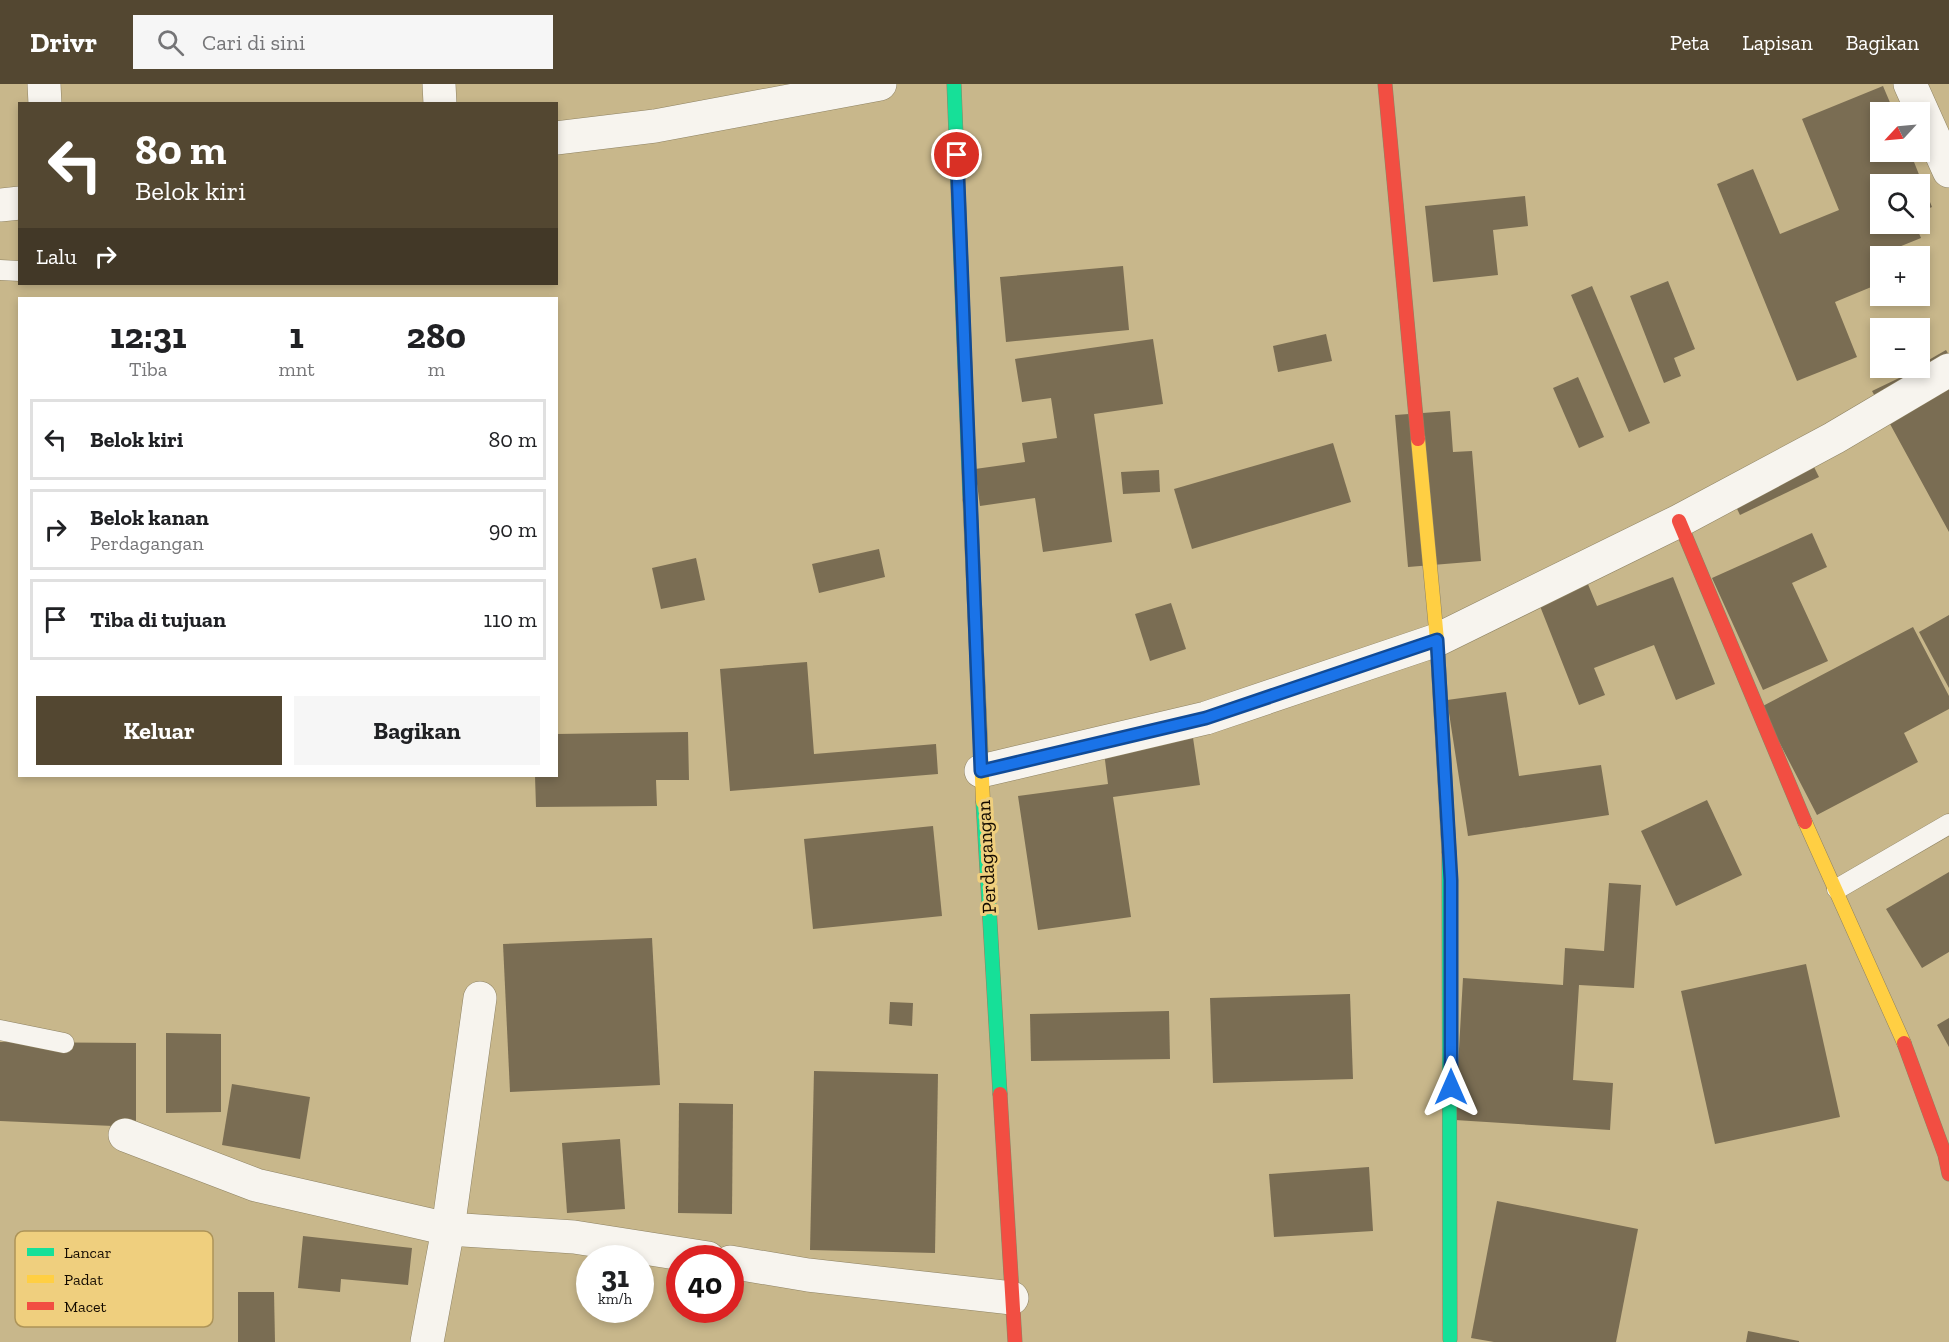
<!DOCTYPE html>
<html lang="id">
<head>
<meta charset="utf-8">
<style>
	:root { --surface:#fff; --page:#f6f6f6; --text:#202124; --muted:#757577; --line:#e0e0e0; --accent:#534731 }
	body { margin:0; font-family:"Zilla Slab",serif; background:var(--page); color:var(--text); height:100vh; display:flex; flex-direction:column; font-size:22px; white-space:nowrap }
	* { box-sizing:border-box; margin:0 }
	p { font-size:20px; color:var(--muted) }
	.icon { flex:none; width:33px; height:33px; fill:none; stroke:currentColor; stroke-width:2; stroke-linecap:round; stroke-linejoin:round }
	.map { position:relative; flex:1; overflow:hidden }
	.details { position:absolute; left:18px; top:213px; width:540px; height:480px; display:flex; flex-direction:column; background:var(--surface); border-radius:0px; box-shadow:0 3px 9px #0003 }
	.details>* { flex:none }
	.banner { position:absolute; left:18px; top:18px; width:540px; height:183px; border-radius:0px; box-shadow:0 3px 9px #0003; background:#534731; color:#fff; overflow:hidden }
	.needle { width:39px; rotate:244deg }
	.tools { position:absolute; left:1870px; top:18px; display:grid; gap:12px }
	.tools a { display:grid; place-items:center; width:60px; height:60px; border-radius:0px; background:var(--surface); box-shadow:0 3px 9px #0003; font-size:30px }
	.speed { position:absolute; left:576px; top:1161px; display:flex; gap:12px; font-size:30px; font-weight:700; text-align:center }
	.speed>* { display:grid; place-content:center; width:78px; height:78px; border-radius:50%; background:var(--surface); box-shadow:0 3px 9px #0003; line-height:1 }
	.speed small { font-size:15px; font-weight:400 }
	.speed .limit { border:9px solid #d22; background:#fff; color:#111 }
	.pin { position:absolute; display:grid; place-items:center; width:51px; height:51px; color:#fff; margin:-26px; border:3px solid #fff; border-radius:50%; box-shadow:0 2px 6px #0007 }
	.me { position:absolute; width:66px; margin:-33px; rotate:0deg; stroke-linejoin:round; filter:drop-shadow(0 0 4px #0008) }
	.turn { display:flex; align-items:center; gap:21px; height:126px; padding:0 18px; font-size:27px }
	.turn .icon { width:78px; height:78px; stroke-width:2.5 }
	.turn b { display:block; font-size:42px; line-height:51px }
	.then { display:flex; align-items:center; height:57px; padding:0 18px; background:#0003; gap:12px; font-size:22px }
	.eta { display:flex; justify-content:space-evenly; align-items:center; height:102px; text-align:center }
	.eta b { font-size:36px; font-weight:800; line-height:42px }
	.cta { display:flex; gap:12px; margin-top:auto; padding:12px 18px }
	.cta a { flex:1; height:69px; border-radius:0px; background:var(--accent); color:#fff; font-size:24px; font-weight:800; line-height:69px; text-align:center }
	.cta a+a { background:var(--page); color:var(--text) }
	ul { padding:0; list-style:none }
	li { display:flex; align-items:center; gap:18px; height:81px; margin:0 12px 9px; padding:0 6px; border:3px solid var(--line); border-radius:0px }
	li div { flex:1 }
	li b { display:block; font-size:22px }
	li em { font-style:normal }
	header { display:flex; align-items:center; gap:36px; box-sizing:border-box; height:84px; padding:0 30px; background:var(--accent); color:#fff }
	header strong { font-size:28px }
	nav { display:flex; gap:33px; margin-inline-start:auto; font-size:21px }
	.search { width:420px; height:54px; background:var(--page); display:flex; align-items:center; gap:15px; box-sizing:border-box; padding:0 21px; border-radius:0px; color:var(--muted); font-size:22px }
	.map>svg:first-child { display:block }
	.building { fill:#7a6d53 }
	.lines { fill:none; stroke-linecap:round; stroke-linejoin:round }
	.lane-casing { stroke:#8e8262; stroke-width:21 }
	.street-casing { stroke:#8e8262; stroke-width:34 }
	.fast-casing { stroke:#8e8262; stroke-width:15 }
	.slow-casing { stroke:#8e8262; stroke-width:15 }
	.jam-casing { stroke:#8e8262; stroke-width:15 }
	.lane { stroke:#f7f4ee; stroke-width:20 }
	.street { stroke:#f7f4ee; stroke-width:33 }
	.fast { stroke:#16e098; stroke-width:14 }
	.slow { stroke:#ffcf43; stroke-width:14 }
	.jam { stroke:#f24e42; stroke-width:14 }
	.route-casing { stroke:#114b97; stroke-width:15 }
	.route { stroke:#1a73e8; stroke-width:10 }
	.labels { text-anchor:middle; stroke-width:6; stroke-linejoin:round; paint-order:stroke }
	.street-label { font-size:20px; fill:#140b00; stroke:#efcf7e }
	.key { fill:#efcf7e; stroke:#ad9458; stroke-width:1.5 }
	.key-label { font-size:16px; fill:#140b00 }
</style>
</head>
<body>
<header>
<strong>Drivr</strong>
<div class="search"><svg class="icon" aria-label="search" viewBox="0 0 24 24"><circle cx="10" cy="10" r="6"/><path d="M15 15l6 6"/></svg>Cari di sini</div>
<nav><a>Peta</a><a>Lapisan</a><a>Bagikan</a></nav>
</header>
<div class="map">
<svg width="1949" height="1258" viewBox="0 0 1949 1258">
	<rect width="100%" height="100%" fill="#c8b78b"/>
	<g class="building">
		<path d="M 1883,2 L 1894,28 L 1881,28 L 1881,68 L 1910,68 L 1932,123 L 1920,128 L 1920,100 L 1881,100 L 1881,140 L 1915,140 L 1921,154 L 1879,171 L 1881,199 L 1835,218 L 1857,273 L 1797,297 L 1717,100 L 1753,85 L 1780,150 L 1839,126 L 1802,35 Z"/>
		<path d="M 1525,112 L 1528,142 L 1493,146 L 1498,191 L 1433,198 L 1425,122 Z"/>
		<path d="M 1123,182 L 1129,246 L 1006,258 L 1000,193 Z"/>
		<path d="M 1668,197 L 1695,265 L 1674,274 L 1681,292 L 1664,299 L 1630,212 Z"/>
		<path d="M 1592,202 L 1650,339 L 1629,348 L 1571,211 Z"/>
		<path d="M 1326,250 L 1332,277 L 1278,288 L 1273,262 Z"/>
		<path d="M 1153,255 L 1163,320 L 1094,330 L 1112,458 L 1043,468 L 1035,414 L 980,422 L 975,385 L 1025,378 L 1022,359 L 1057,354 L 1051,314 L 1022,318 L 1015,275 Z"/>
		<path d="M 1946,266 L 1949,271 L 1949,448 L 1872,307 L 1920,284 L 1920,281 Z"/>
		<path d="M 1578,293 L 1604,353 L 1579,364 L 1553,304 Z"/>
		<path d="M 1450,327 L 1453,368 L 1472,367 L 1481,477 L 1408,483 L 1395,331 Z"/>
		<path d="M 1333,359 L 1351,418 L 1192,465 L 1174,405 Z"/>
		<path d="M 1806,367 L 1819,393 L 1740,431 L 1727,404 Z"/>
		<path d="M 1159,386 L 1160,408 L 1123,410 L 1121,388 Z"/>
		<path d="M 1812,449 L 1827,483 L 1792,499 L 1828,577 L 1763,606 L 1712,494 Z"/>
		<path d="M 879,465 L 885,493 L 819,509 L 812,480 Z"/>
		<path d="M 696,474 L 705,516 L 661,525 L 652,484 Z"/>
		<path d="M 1585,493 L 1597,522 L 1673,493 L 1715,600 L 1676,616 L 1654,561 L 1594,584 L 1605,611 L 1579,621 L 1536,512 Z"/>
		<path d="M 1171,519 L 1186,565 L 1150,577 L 1135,530 Z"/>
		<path d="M 1949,531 L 1949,604 L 1919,548 Z"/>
		<path d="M 1913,543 L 1949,612 L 1949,625 L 1904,649 L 1918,678 L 1817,731 L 1761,623 Z"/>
		<path d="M 807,578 L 814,670 L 936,660 L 938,690 L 730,707 L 720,585 Z"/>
		<path d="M 1506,608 L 1519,692 L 1601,681 L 1609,731 L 1468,752 L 1447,616 Z"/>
		<path d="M 1192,647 L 1200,701 L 1113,713 L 1131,833 L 1038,846 L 1018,712 L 1108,700 L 1103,660 Z"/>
		<path d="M 688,648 L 689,696 L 656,696 L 657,722 L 536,723 L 535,692 L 556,692 L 556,650 Z"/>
		<path d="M 1707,716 L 1742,791 L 1676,822 L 1641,747 Z"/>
		<path d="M 933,742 L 942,832 L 813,845 L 804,755 Z"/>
		<path d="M 1949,788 L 1949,868 L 1922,884 L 1886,825 Z"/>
		<path d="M 1609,799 L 1641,801 L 1634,904 L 1579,901 L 1573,996 L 1613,999 L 1610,1046 L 1455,1036 L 1463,894 L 1563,901 L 1565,864 L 1604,867 Z"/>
		<path d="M 652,854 L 660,1001 L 510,1008 L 503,860 Z"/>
		<path d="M 1806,880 L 1840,1033 L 1715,1060 L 1681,907 Z"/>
		<path d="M 1350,910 L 1353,995 L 1213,999 L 1210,914 Z"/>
		<path d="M 890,918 L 913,919 L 912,942 L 889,940 Z"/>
		<path d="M 1169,927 L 1170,975 L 1031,977 L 1030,930 Z"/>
		<path d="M 1949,934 L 1949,963 L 1937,941 Z"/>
		<path d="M 166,949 L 221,950 L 221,1028 L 166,1029 Z"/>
		<path d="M 0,958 L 136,959 L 136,1043 L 0,1037 Z"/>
		<path d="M 814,987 L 938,990 L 935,1169 L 810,1166 Z"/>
		<path d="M 232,1000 L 310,1013 L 300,1075 L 222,1061 Z"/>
		<path d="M 679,1019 L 733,1020 L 732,1130 L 678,1129 Z"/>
		<path d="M 620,1055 L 625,1125 L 567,1129 L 562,1059 Z"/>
		<path d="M 1369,1083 L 1373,1147 L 1274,1153 L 1269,1090 Z"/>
		<path d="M 1497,1117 L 1638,1145 L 1616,1258 L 1494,1258 L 1471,1254 Z"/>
		<path d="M 303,1152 L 412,1164 L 408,1201 L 341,1195 L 340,1208 L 298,1204 Z"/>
		<path d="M 238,1208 L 274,1208 L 275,1258 L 238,1258 Z"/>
		<path d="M 1748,1247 L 1799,1257 L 1799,1258 L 1746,1258 Z"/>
	</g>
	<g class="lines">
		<g class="lane-casing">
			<g id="lane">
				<path d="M 0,186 L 20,187"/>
				<path d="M 1837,805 L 1949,740"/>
				<path d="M 0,946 L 64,959"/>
			</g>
		</g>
		<g class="street-casing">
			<g id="street">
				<path d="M 44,0 L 45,20"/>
				<path d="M 439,0 L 440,20"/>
				<path d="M 1910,0 L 1949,87"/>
				<path d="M 556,54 L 655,42 L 880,0"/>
				<path d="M 0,121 L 20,119"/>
				<path d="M 981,687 L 1206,634 L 1437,556 L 1679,437 L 1834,354 L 1949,286"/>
				<path d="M 125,1051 L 256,1101 L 448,1145 L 480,914"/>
				<path d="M 730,1178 L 808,1191 L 1012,1214"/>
				<path d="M 427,1258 L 448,1145 L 574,1153 L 708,1174"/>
			</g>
		</g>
		<g class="fast-casing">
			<g id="fast">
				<path d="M 954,0 L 970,416"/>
				<path d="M 983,718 L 1000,1010"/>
				<path d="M 1449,768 L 1450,1255"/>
			</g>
		</g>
		<g class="slow-casing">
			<g id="slow">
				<path d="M 1418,355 L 1437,556 L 1449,768"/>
				<path d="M 970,416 L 983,718"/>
				<path d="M 1805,738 L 1904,959"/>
			</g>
		</g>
		<g class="jam-casing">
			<g id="jam">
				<path d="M 1385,0 L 1418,355"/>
				<path d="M 1679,437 L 1805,738"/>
				<path d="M 1904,959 L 1945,1071 L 1949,1090"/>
				<path d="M 1000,1010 L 1015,1258"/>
			</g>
		</g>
		<use href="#lane" class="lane"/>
		<use href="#street" class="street"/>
		<use href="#fast" class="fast"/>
		<use href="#slow" class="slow"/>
		<use href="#jam" class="jam"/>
	</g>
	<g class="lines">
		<g class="route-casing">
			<path id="route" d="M 957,71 L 981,687 L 1206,634 L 1437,556 L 1451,796 L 1451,1003"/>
		</g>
		<use href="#route" class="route"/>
	</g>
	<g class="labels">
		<g class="street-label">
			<text transform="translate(986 773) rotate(-93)" y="7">Perdagangan</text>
		</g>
	</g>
	<rect x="15" y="1147" width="198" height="96" rx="9" class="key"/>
	<rect x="27" y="1164" width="27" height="8" fill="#16e098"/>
	<rect x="27" y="1191" width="27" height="8" fill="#ffcf43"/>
	<rect x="27" y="1218" width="27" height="8" fill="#f24e42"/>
	<g class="key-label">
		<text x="64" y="1174">Lancar</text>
		<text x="64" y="1201">Padat</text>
		<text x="64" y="1228">Macet</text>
	</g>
</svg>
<div class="tools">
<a><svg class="needle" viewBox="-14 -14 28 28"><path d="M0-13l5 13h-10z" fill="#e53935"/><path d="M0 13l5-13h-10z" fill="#757577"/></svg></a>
<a><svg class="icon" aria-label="search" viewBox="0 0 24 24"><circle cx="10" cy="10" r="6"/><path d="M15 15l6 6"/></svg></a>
<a>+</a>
<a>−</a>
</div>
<div class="speed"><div>31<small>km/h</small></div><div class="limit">40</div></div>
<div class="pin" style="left:957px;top:71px;background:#d93025"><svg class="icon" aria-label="arrive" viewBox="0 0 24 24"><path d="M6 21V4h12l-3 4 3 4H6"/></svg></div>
<svg class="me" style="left:1451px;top:1003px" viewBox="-20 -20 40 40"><path d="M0-17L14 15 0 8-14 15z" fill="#1a73e8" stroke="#fff" stroke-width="4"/></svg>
<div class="banner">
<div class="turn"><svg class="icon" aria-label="left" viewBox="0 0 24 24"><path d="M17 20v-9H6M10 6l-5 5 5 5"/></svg><div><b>80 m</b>Belok kiri</div></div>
<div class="then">Lalu<svg class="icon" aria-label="right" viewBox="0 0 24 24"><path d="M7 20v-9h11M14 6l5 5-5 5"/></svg></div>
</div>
<section class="details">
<div class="eta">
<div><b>12:31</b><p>Tiba</p></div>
<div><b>1</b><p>mnt</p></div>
<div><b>280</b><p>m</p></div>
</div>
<ul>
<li><svg class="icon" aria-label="left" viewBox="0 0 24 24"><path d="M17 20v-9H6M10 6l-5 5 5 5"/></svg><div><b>Belok kiri</b></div><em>80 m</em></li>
<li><svg class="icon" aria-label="right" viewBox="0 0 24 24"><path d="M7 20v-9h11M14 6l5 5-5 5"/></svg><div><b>Belok kanan</b><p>Perdagangan</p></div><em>90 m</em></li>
<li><svg class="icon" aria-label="arrive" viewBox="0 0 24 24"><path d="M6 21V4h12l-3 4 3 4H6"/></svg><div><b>Tiba di tujuan</b></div><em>110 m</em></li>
</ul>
<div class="cta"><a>Keluar</a><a>Bagikan</a></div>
</section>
</div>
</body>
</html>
